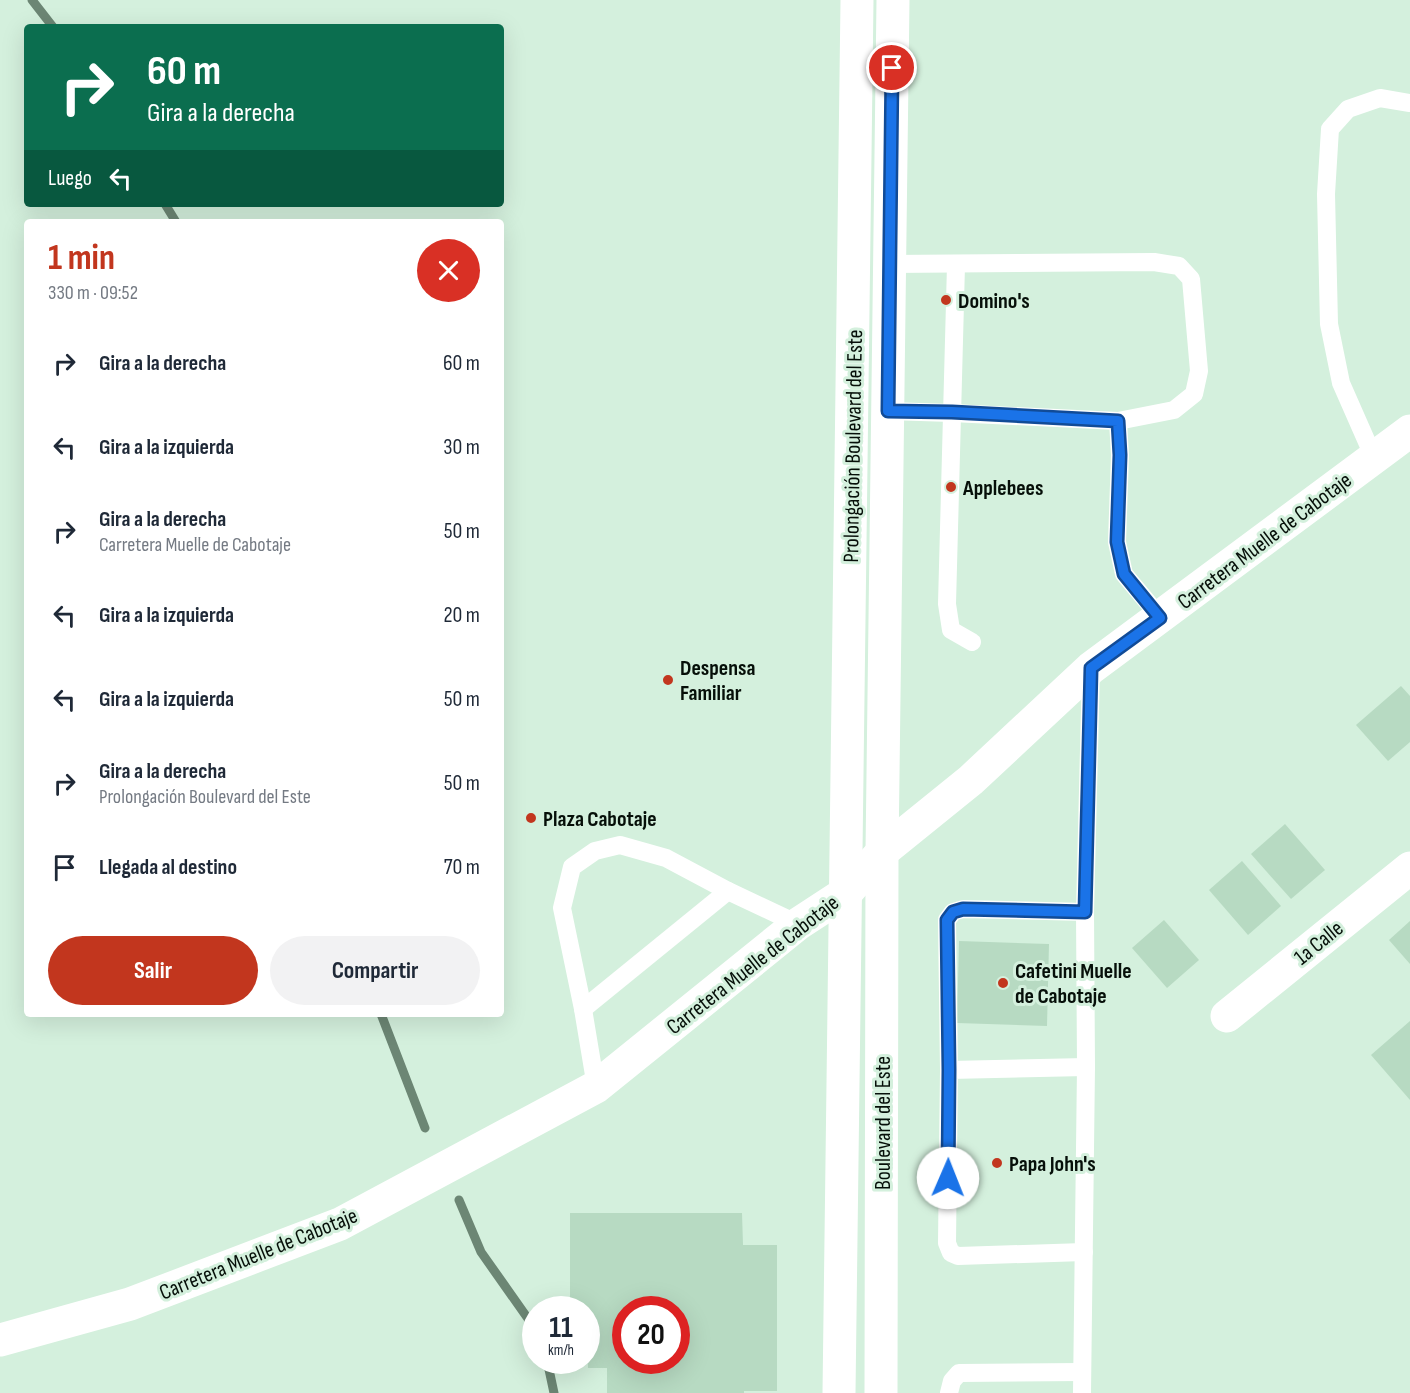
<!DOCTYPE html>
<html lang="es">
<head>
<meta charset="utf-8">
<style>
	:root { --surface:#fff; --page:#f2f2f3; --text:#1f2937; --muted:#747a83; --accent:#c2361e }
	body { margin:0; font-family:"Sofia Sans Condensed",sans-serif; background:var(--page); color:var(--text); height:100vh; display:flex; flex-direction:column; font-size:22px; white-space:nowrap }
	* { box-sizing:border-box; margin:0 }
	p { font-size:20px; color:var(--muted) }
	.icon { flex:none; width:33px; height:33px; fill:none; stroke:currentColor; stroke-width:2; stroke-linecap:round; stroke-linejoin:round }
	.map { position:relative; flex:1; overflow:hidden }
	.panel { position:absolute; left:24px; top:219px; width:480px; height:798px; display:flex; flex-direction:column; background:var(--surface); border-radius:6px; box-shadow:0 6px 24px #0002 }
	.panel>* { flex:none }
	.top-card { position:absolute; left:24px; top:24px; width:480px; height:183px; border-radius:6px; box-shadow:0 6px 24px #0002; background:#0b6e4f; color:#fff; overflow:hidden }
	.speed { position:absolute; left:522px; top:1296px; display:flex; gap:12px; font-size:30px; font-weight:700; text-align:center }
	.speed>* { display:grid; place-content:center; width:78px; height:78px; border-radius:50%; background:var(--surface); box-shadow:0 6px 24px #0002; line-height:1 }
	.speed small { font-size:15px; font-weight:400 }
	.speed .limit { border:9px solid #d22; background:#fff; color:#111 }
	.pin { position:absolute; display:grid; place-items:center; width:51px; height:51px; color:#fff; margin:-26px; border:3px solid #fff; border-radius:50%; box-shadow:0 2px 6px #0007 }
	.me { position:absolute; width:66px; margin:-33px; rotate:1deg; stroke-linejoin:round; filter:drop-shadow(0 0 4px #0008) }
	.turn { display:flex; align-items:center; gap:21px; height:126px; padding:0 24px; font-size:27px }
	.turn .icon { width:78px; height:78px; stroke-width:2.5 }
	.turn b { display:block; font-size:42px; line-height:51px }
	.then { display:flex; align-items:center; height:57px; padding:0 24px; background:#0003; gap:12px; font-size:22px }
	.round { display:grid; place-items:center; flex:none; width:63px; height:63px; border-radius:32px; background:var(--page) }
	.summary { display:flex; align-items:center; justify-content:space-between; height:102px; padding:0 24px }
	h1 { font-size:36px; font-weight:700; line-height:45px; color:var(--accent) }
	.cta { display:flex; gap:12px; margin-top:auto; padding:12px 24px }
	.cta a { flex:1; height:69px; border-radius:36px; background:var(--accent); color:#fff; font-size:24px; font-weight:700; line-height:69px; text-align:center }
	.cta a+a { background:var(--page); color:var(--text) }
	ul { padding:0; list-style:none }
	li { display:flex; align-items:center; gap:18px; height:84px; padding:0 24px }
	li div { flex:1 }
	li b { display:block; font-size:22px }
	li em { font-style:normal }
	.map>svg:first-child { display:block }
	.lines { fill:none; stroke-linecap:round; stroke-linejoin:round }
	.stream { stroke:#6c8674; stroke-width:9 }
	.building { fill:#b7dac2; fill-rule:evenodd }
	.lane { stroke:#fff; stroke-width:18 }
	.street { stroke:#fff; stroke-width:33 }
	.secondary { stroke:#fff; stroke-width:33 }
	.route-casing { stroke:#114b97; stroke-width:15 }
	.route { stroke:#1a73e8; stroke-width:10 }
	.poi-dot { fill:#c2361e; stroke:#d4f0dd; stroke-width:2 }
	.labels { text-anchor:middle; stroke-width:6; stroke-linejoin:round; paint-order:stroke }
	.poi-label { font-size:22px; font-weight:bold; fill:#060f09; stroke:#d4f0dd; text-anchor:start }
	.street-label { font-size:22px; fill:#060f09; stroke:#d4f0dd }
</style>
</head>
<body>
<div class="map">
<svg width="1410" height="1393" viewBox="0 0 1410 1393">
	<rect width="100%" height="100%" fill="#d4f0dd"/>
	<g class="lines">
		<g class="stream">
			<path d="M 32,0 L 53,27"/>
			<path d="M 165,204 L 176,222"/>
			<path d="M 381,1014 L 425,1128"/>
			<path d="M 459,1200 L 481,1252 L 536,1330"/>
			<path d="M 547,1360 L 554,1393"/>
		</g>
	</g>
	<g class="building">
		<path d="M 1401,686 L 1410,696 L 1410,742 L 1388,761 L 1356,725 Z"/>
		<path d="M 1285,824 L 1325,870 L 1291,899 L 1251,854 Z"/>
		<path d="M 1242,861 L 1281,906 L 1248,935 L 1209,890 Z"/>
		<path d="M 1164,920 L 1199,960 L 1167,988 L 1132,948 Z"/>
		<path d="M 1410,921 L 1410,964 L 1389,940 Z"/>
		<path d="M 959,941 L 1049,944 L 1047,1026 L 957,1023 Z"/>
		<path d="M 1410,1021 L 1410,1100 L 1371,1055 Z"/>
		<path d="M 570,1213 L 742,1213 L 743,1245 L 777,1245 L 777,1391 L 744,1391 L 744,1393 L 607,1393 L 607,1368 L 588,1368 L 586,1310 L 570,1310 ZM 626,1310 L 676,1310 L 676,1360 L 626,1360 Z"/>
	</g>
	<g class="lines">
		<g class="lane">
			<path d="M 889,264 L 1154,262 L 1179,266 L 1191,279 L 1199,371 L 1194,394 L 1174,410 L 1118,421"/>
			<path d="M 956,265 L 947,604 L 951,630 L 972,642"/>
			<path d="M 888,411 L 952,413 L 1118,421 L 1120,455 L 1117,542 L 1124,574 L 1160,617"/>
			<path d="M 1374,458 L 1341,383 L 1329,324 L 1326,194 L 1330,129 L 1348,109 L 1380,98 L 1410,103"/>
			<path d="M 583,1009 L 728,891"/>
			<path d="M 949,1070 L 947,920 L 953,912 L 963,909 L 1085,912"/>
			<path d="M 596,1087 L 583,1009 L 562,908 L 572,867 L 595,851 L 620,845 L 666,858 L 728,891 L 798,924"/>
			<path d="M 1084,1252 L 958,1256 L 951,1253 L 947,1243 L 949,1070 L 1086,1067"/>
			<path d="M 949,1393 L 952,1381 L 959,1373 L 1082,1372"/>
			<path d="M 1082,1393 L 1086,1067 L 1085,912 L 1091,668"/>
		</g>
		<path class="street" d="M 1227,1016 L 1410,868"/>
		<g class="secondary">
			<path d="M 0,1340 L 130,1304 L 340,1224 L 596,1087 L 798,924 L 847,892 L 882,852 L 971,780 L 1091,668 L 1410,431"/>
			<path d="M 839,1393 L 857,0"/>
			<path d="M 881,1393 L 882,852 L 893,0"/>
		</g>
	</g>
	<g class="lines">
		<g class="route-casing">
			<path id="route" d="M 892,68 L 888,411 L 952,412 L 1118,421 L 1120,455 L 1117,542 L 1124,574 L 1160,618 L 1091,668 L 1085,912 L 963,909 L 953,912 L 947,920 L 949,1070 L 948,1178"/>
		</g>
		<use href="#route" class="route"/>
	</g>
	<g class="poi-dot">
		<circle cx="946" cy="300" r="6"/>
		<circle cx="951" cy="487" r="6"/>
		<circle cx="668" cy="680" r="6"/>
		<circle cx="531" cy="818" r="6"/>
		<circle cx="1003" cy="983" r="6"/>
		<circle cx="997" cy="1163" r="6"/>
	</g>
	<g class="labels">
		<g class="poi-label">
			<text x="958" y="308">Domino's</text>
			<text x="963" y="495">Applebees</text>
			<text x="680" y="675">Despensa<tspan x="680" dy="25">Familiar</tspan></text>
			<text x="543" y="826">Plaza Cabotaje</text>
			<text x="1015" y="978">Cafetini Muelle<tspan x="1015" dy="25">de Cabotaje</tspan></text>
			<text x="1009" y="1171">Papa John's</text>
		</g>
		<g class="street-label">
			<text transform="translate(852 446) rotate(-89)" y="8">Prolongación Boulevard del Este</text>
			<text transform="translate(1264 540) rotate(-37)" y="8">Carretera Muelle de Cabotaje</text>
			<text transform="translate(1318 942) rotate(-39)" y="8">1a Calle</text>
			<text transform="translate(752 964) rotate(-38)" y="8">Carretera Muelle de Cabotaje</text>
			<text transform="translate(882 1123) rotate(-90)" y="8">Boulevard del Este</text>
			<text transform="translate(258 1253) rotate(-22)" y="8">Carretera Muelle de Cabotaje</text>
		</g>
	</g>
</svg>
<div class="speed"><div>11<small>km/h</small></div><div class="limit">20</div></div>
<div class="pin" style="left:892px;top:68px;background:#d93025"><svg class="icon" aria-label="arrive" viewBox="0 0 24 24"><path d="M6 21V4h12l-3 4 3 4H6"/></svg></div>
<svg class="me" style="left:948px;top:1178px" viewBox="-20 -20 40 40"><circle r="19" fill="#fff"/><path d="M0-13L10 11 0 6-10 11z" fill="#1a73e8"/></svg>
<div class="top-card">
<div class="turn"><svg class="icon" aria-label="right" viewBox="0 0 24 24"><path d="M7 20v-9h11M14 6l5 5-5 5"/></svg><div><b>60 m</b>Gira a la derecha</div></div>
<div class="then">Luego<svg class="icon" aria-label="left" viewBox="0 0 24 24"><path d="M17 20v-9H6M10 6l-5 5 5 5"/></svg></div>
</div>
<section class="panel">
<div class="summary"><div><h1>1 min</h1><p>330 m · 09:52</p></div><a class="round" style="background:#d93025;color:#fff"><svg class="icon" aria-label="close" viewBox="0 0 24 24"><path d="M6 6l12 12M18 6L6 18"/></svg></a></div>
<ul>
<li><svg class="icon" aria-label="right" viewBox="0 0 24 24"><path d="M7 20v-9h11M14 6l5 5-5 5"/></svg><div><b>Gira a la derecha</b></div><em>60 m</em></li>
<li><svg class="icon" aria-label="left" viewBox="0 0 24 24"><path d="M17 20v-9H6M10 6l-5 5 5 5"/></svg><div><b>Gira a la izquierda</b></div><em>30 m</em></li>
<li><svg class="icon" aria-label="right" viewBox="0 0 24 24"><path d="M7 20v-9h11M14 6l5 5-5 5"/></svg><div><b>Gira a la derecha</b><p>Carretera Muelle de Cabotaje</p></div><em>50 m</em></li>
<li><svg class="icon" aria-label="left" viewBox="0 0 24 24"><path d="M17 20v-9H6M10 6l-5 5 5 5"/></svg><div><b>Gira a la izquierda</b></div><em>20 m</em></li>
<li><svg class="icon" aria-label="left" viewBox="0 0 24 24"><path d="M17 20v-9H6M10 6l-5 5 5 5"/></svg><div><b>Gira a la izquierda</b></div><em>50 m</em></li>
<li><svg class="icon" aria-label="right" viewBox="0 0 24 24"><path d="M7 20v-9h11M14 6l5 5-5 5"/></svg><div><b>Gira a la derecha</b><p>Prolongación Boulevard del Este</p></div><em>50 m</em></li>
<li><svg class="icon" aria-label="arrive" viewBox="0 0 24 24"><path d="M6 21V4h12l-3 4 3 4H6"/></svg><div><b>Llegada al destino</b></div><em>70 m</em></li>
</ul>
<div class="cta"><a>Salir</a><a>Compartir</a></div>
</section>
</div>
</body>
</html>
